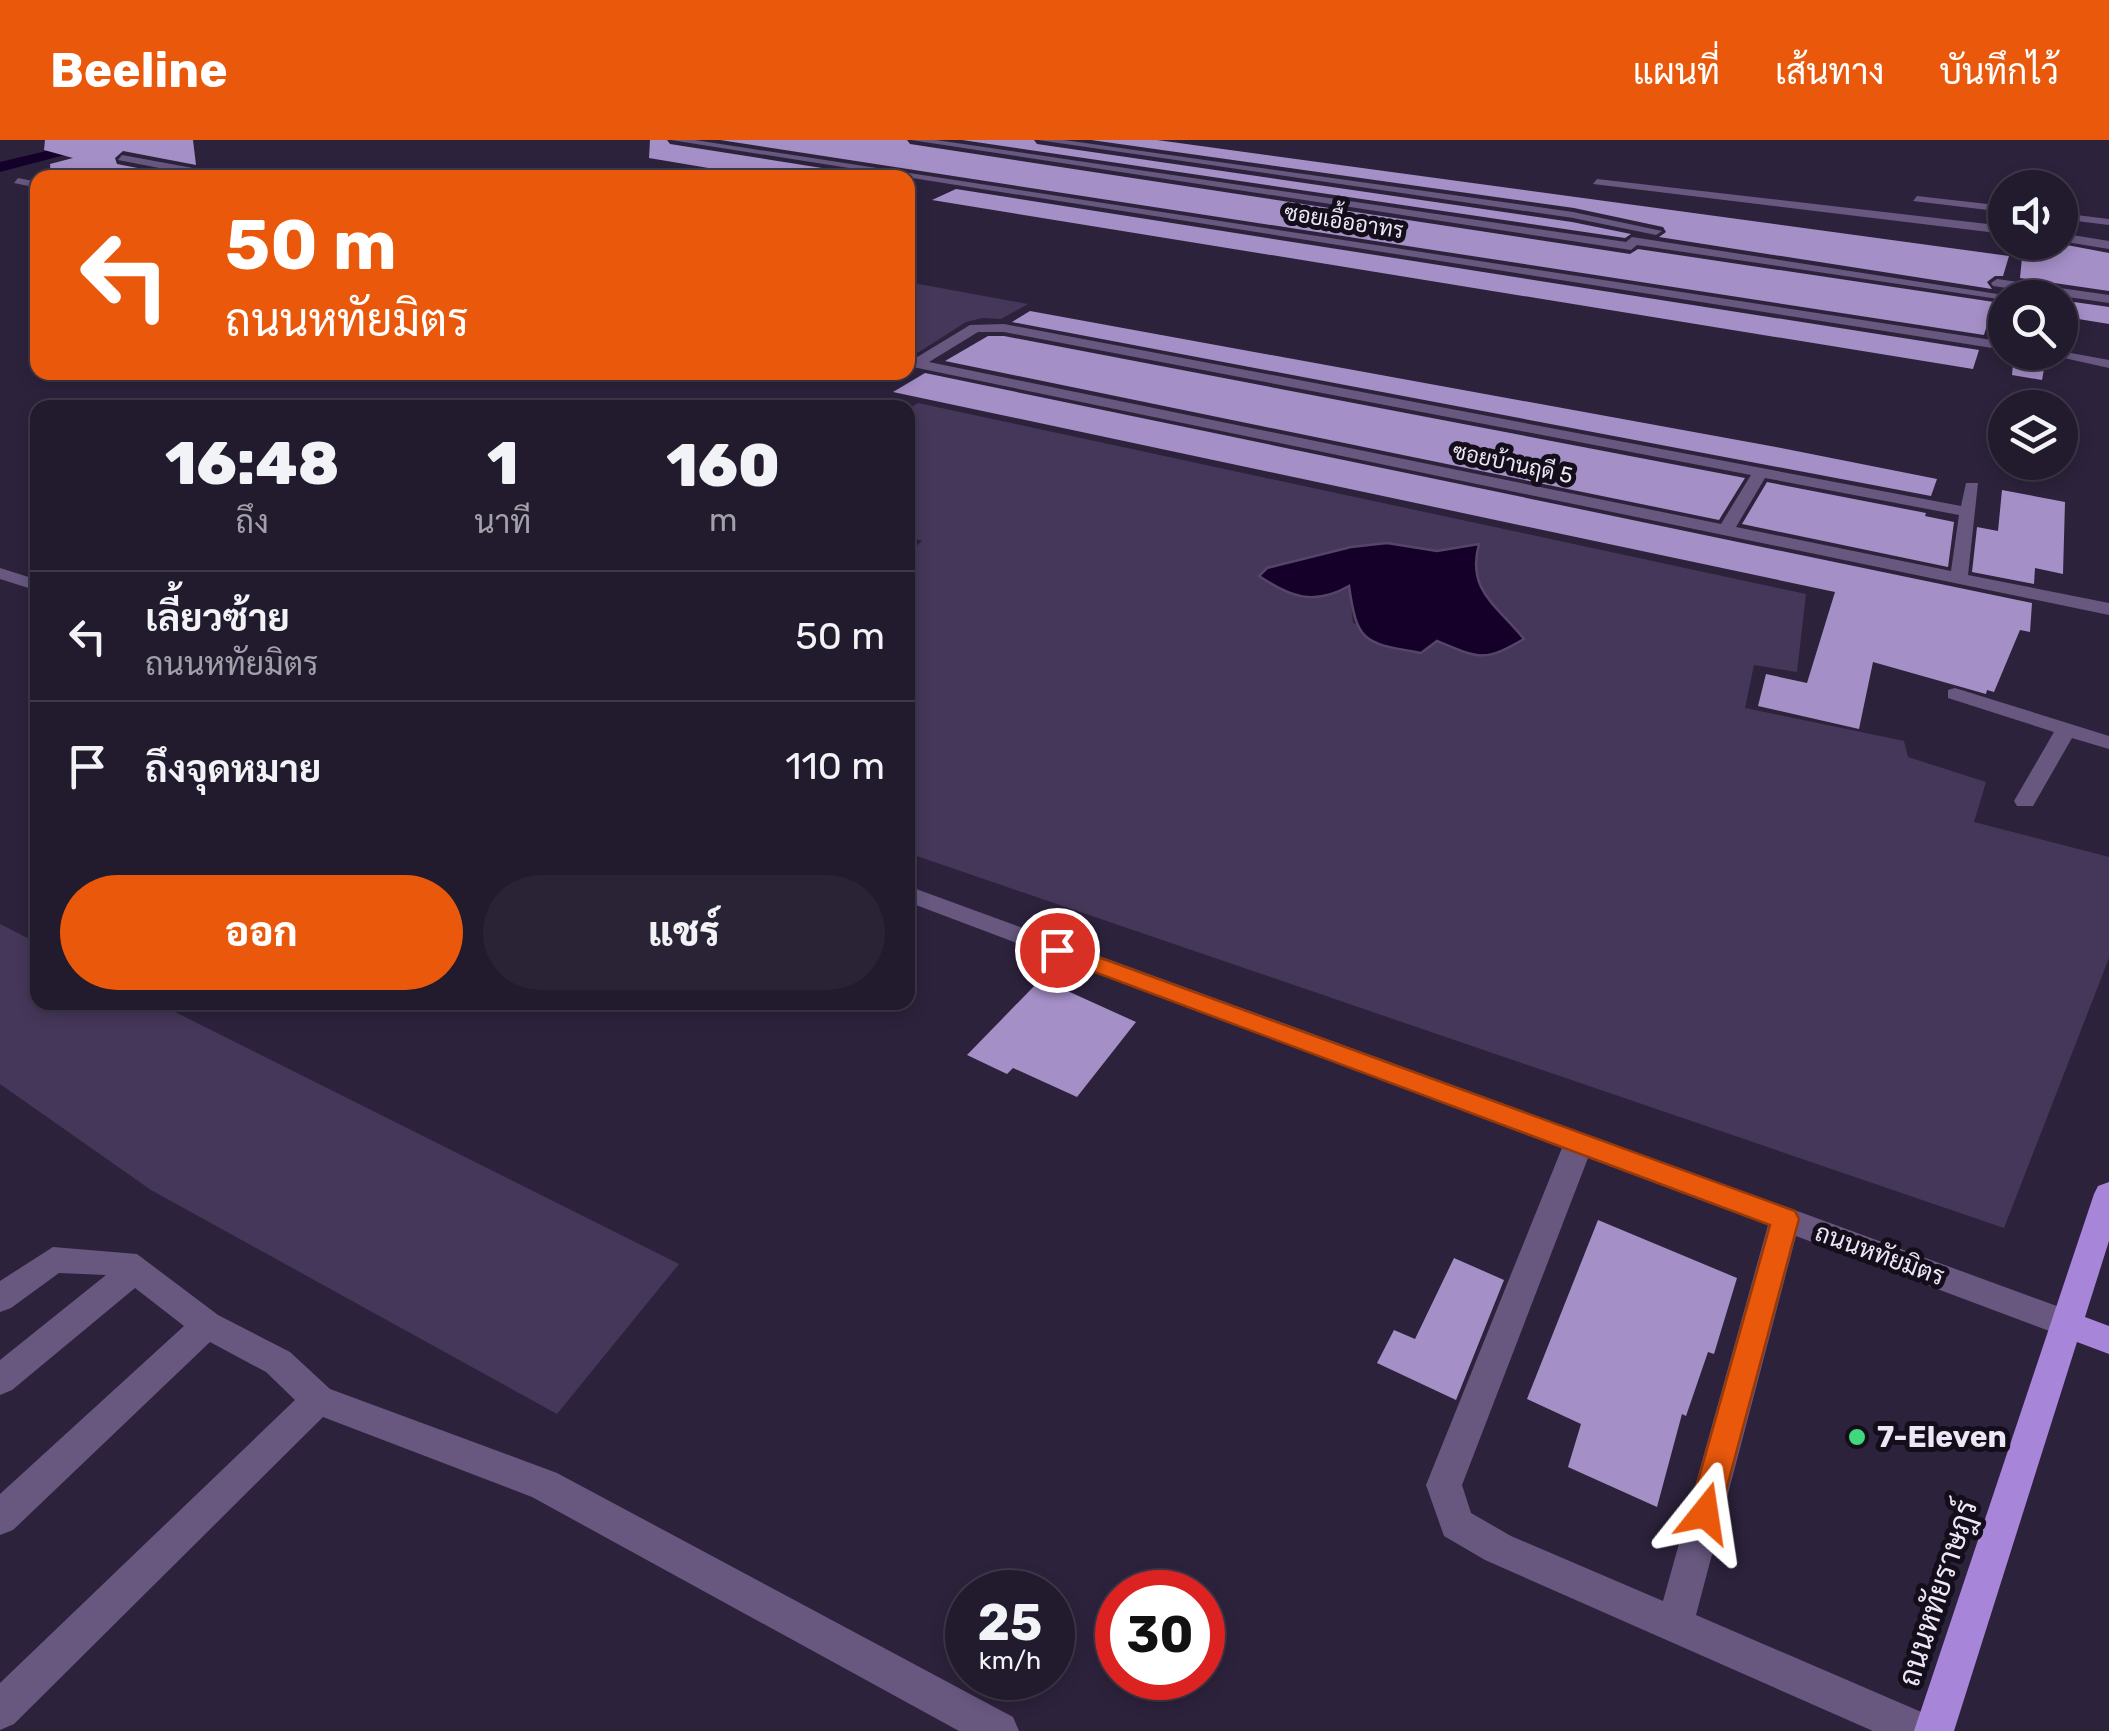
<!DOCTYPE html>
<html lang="th">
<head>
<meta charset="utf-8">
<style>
	:root { --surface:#221a2d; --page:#2a2335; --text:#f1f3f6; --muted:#a2a1aa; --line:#3f3849; --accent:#ea580c }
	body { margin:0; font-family:Rubik,Sarabun,sans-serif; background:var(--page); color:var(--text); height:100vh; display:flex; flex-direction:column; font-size:38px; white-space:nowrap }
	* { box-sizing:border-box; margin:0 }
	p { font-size:32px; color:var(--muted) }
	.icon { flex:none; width:55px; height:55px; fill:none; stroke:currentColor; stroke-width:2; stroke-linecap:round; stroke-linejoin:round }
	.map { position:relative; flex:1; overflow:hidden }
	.details { position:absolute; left:30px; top:260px; width:885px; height:610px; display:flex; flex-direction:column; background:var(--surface); border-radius:20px; box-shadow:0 5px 15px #0003,0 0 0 2px var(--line) }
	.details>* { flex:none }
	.top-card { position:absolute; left:30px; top:30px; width:885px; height:210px; border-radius:20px; box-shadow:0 5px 15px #0003,0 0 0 2px var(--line); background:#ea580c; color:#fff; overflow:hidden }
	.fabs { position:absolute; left:1988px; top:30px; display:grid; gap:20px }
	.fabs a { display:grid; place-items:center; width:90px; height:90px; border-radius:50%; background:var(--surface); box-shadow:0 5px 15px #0003,0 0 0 2px var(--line); font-size:50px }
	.speed { position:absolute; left:945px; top:1430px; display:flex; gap:20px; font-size:50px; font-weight:700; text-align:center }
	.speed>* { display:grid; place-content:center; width:130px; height:130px; border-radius:50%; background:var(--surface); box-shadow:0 5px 15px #0003,0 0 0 2px var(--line); line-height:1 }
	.speed small { font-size:25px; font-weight:400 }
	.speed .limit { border:15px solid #d22; background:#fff; color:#111 }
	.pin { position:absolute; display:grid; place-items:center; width:85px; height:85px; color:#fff; margin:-42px; border:5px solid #fff; border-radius:50%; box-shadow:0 2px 10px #0007 }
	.me { position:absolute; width:110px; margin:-55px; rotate:15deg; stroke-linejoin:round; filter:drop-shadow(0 0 8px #0008) }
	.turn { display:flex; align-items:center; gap:35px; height:210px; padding:0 30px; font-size:45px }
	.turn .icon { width:130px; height:130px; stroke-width:2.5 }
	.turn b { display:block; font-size:70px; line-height:85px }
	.eta { display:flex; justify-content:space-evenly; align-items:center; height:170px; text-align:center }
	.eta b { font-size:60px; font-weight:800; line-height:70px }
	.action { display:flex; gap:20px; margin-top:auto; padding:20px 30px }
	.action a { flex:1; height:115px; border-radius:60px; background:var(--accent); color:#fff; font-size:40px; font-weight:800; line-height:115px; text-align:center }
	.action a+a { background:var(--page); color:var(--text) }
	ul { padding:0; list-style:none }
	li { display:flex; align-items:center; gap:30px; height:130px; padding:0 30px; border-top:2px solid var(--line) }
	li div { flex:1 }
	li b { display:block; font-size:38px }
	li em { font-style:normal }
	header { display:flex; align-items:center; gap:60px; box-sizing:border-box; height:140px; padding:0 50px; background:var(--accent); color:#fff }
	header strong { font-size:48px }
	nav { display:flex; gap:55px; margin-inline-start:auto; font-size:35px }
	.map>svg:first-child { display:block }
	.green { fill:#453759; fill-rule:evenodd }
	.water { fill:#15002a; stroke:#564568; stroke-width:2.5 }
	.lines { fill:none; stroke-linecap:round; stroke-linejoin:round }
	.canal { fill:#15002a; fill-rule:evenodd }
	.building { fill:#a58fc7 }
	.minor { fill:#685880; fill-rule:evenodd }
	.major { fill:#a785d8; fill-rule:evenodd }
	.route { fill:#ea580c; stroke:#983908; stroke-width:2.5 }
	.poi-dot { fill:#41d77c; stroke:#130e1a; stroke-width:4 }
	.labels { text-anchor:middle; stroke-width:10; stroke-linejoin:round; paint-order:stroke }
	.far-street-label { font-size:22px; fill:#ece6f7; stroke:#130e1a }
	.street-label { font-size:25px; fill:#ece6f7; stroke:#130e1a }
	.near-poi-label { font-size:30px; font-weight:bold; fill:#ece6f7; stroke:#130e1a; text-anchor:start }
	.near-street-label { font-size:30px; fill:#ece6f7; stroke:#130e1a }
</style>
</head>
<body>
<header>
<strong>Beeline</strong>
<nav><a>แผนที่</a><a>เส้นทาง</a><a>บันทึกไว้</a></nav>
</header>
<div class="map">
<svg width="2109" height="1591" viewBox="0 0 2109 1591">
	<rect width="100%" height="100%" fill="#2d223c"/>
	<g class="green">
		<path d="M 908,142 L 1028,164 L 1001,179 L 983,178 L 966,182 L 919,212 L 908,213 Z"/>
		<path d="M 918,263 L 1806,454 L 1797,532 L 1754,525 L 1745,568 L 1904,601 L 1908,617 L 1986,642 L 1974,682 L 2109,717 L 2109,818 L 2004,1088 L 908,713 L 908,413 L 922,401 L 908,397 L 908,269 ZM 1387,403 L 1437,411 L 1478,404 C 1469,456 1495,462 1524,499 L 1466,513 L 1437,501 L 1353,483 L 1349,445 L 1313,417 L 1351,407 Z"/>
		<path d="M 0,784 L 37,803 L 38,862 L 157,863 L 679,1124 L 557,1274 L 151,1050 L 0,944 Z"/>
	</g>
	<path class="water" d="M 1387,403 L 1437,411 L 1479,404 C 1466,451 1498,466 1524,499 C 1484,522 1480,519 1437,501 L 1421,513 C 1365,503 1357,504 1349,446 C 1314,466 1290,457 1259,436 L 1267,428 L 1351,407 Z"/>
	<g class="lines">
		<path class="canal" d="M 92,0 L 122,0 L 0,32 L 0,22 Z"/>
	</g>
	<g class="building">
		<path d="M 45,0 L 193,0 L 196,25 L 123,11 L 115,18 L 117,24 L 189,38 L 51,38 L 50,24 L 73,18 L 44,10 Z"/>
		<path d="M 650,0 L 667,0 L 670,4 L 885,38 L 770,38 L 738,33 L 649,18 Z"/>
		<path d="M 720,0 L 907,0 L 910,4 L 1630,114 L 1638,109 L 1994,162 L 1984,195 Z"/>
		<path d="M 962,0 L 1034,0 L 1037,4 L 1572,82 L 1631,94 L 1625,98 Z"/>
		<path d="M 1091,0 L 1157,0 L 2009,116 L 2003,136 L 1995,136 L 1987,142 L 1992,149 L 1659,97 L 1666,92 L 1663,87 L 1574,68 Z"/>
		<path d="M 956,49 L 1979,210 L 1973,229 L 932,60 Z"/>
		<path d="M 2051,102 L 2109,113 L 2109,151 L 2020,138 L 2022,118 L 2040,121 Z"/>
		<path d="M 2060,160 L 2109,167 L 2109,184 L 2060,176 Z"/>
		<path d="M 1030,171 L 1781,308 L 1937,339 L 1931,356 L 1012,182 Z"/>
		<path d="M 988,196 L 1004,196 L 1745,338 L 1719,380 L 945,221 Z"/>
		<path d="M 2014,212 L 2034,212 L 2046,218 L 2042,240 L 2012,235 Z"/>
		<path d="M 925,233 L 2032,463 L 2030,492 L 2020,490 L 1994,552 L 1987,550 L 1986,554 L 1873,522 L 1859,589 L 1758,566 L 1766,534 L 1807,543 L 1835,452 L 893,252 Z"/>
		<path d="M 1767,342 L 1926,373 L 1925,376 L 1954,382 L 1948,427 L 1742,384 Z"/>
		<path d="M 2002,350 L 2065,362 L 2063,434 L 2035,428 L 2034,444 L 1972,432 L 1977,387 L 1998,391 Z"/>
		<path d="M 1041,839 L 1136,882 L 1077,957 L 1013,928 L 1007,934 L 967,915 Z"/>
		<path d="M 1598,1080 L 1737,1138 L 1714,1214 L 1708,1212 L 1686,1276 L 1682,1274 L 1657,1367 L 1568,1327 L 1581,1284 L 1527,1259 Z"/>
		<path d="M 1454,1118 L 1504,1140 L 1456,1260 L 1377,1223 L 1394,1190 L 1415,1199 Z"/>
	</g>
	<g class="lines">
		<g class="minor">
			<path d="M 671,0 L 695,0 L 2005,202 L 2005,210 Z"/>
			<path d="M 911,0 L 936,0 L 1626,102 L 1632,97 L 2023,158 L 2005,160 L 1637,105 L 1631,110 Z"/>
			<path d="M 1038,0 L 1064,0 L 1573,72 L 1662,91 L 1656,95 L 1573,78 Z"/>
			<path d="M 122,15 L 231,35 L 236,38 L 211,38 L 118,20 Z"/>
			<path d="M 18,38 L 38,42 L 38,48 L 14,43 Z"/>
			<path d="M 1597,39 L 2005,86 L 2005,94 L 1593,44 Z"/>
			<path d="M 1917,56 L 2005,66 L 2005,72 L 1913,61 Z"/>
			<path d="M 2060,73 L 2109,79 L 2109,85 L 2060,79 Z"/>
			<path d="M 2060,93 L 2109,101 L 2109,109 L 2060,101 Z"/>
			<path d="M 1997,139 L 2109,155 L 2109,163 L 1993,146 L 1991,143 Z"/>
			<path d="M 1004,184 L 1961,366 L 1966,343 L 1978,343 L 1968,435 L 2109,463 L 2109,475 L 908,226 L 908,218 L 914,219 L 970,185 ZM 978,192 L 1004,192 L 1751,335 L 1721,384 L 929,222 ZM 1765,338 L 1959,375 L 1951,431 L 1736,387 Z"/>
			<path d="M 2060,211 L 2109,220 L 2109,228 L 2037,212 Z"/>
			<path d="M 0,428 L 38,440 L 38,451 L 0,439 Z"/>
			<path d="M 1955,548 L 2109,596 L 2109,609 L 2072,598 L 2033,666 L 2017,666 L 2014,661 L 2054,592 L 1948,558 L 1948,550 Z"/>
			<path d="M 908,746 L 2076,1173 L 2081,1183 L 2076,1193 L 2065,1197 L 1796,1096 L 1696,1475 L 1933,1577 L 1939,1591 L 1873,1591 L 1485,1420 L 1444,1396 L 1426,1345 L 1562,1008 L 908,762 ZM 1588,1018 L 1768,1085 L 1663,1461 L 1511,1396 L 1471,1373 L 1462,1345 Z"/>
			<path d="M 53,1107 L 137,1114 L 218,1175 L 290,1212 L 330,1249 L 557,1333 L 1013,1577 L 1019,1591 L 959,1591 L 532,1357 L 323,1277 L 14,1584 L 0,1590 L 0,1543 L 295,1260 L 266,1232 L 210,1202 L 13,1390 L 0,1395 L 0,1354 L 184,1186 L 135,1148 L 12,1250 L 0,1255 L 0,1220 L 106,1135 L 59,1133 L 11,1168 L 0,1172 L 0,1141 Z"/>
		</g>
		<path class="major" d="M 2109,1042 L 2109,1101 L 2085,1177 L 2109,1186 L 2109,1214 L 2077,1202 L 1954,1591 L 1914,1591 L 2094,1054 L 2098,1046 Z"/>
	</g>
	<path class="route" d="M 1057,802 L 1795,1071 L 1799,1079 L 1717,1384 L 1705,1389 L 1694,1384 L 1689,1373 L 1770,1085 L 1049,815 L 1045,810 Z"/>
	<circle class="poi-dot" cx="1857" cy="1297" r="10"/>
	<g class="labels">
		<g class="far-street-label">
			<text transform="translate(1344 81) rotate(9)" y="8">ซอยเอื้ออาทร</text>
			<text transform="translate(1513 323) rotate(12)" y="8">ซอยบ้านฤดี 5</text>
		</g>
		<g class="street-label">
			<text transform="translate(1880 1114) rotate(20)" y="9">ถนนหทัยมิตร</text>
		</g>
		<g class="near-poi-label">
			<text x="1877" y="1307">7-Eleven</text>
		</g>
		<g class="near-street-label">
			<text transform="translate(1938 1453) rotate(-72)" y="10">ถนนหทัยราษฎร์</text>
		</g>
	</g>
</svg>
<div class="fabs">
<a><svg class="icon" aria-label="sound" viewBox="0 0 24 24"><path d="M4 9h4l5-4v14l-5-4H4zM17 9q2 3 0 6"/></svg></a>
<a><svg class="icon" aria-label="search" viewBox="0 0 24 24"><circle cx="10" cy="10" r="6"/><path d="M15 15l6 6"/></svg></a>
<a><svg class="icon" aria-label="layers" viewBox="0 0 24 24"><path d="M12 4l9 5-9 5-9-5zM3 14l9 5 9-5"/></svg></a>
</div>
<div class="speed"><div>25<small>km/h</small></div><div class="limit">30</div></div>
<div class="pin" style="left:1057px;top:810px;background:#d93025"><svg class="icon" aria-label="arrive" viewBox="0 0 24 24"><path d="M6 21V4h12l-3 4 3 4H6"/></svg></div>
<svg class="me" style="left:1705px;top:1373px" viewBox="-20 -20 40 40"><path d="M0-17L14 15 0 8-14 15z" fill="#ea580c" stroke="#fff" stroke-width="4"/></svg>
<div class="top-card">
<div class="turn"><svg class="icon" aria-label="left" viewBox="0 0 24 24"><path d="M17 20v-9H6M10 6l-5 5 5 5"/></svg><div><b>50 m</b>ถนนหทัยมิตร</div></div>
</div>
<section class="details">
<div class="eta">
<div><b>16:48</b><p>ถึง</p></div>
<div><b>1</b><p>นาที</p></div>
<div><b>160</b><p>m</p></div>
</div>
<ul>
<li><svg class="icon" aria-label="left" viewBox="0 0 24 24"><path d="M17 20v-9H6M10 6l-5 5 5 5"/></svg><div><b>เลี้ยวซ้าย</b><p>ถนนหทัยมิตร</p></div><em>50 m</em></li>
<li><svg class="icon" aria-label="arrive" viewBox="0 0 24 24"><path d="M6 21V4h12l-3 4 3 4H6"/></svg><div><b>ถึงจุดหมาย</b></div><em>110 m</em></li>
</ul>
<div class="action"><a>ออก</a><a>แชร์</a></div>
</section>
</div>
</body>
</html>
